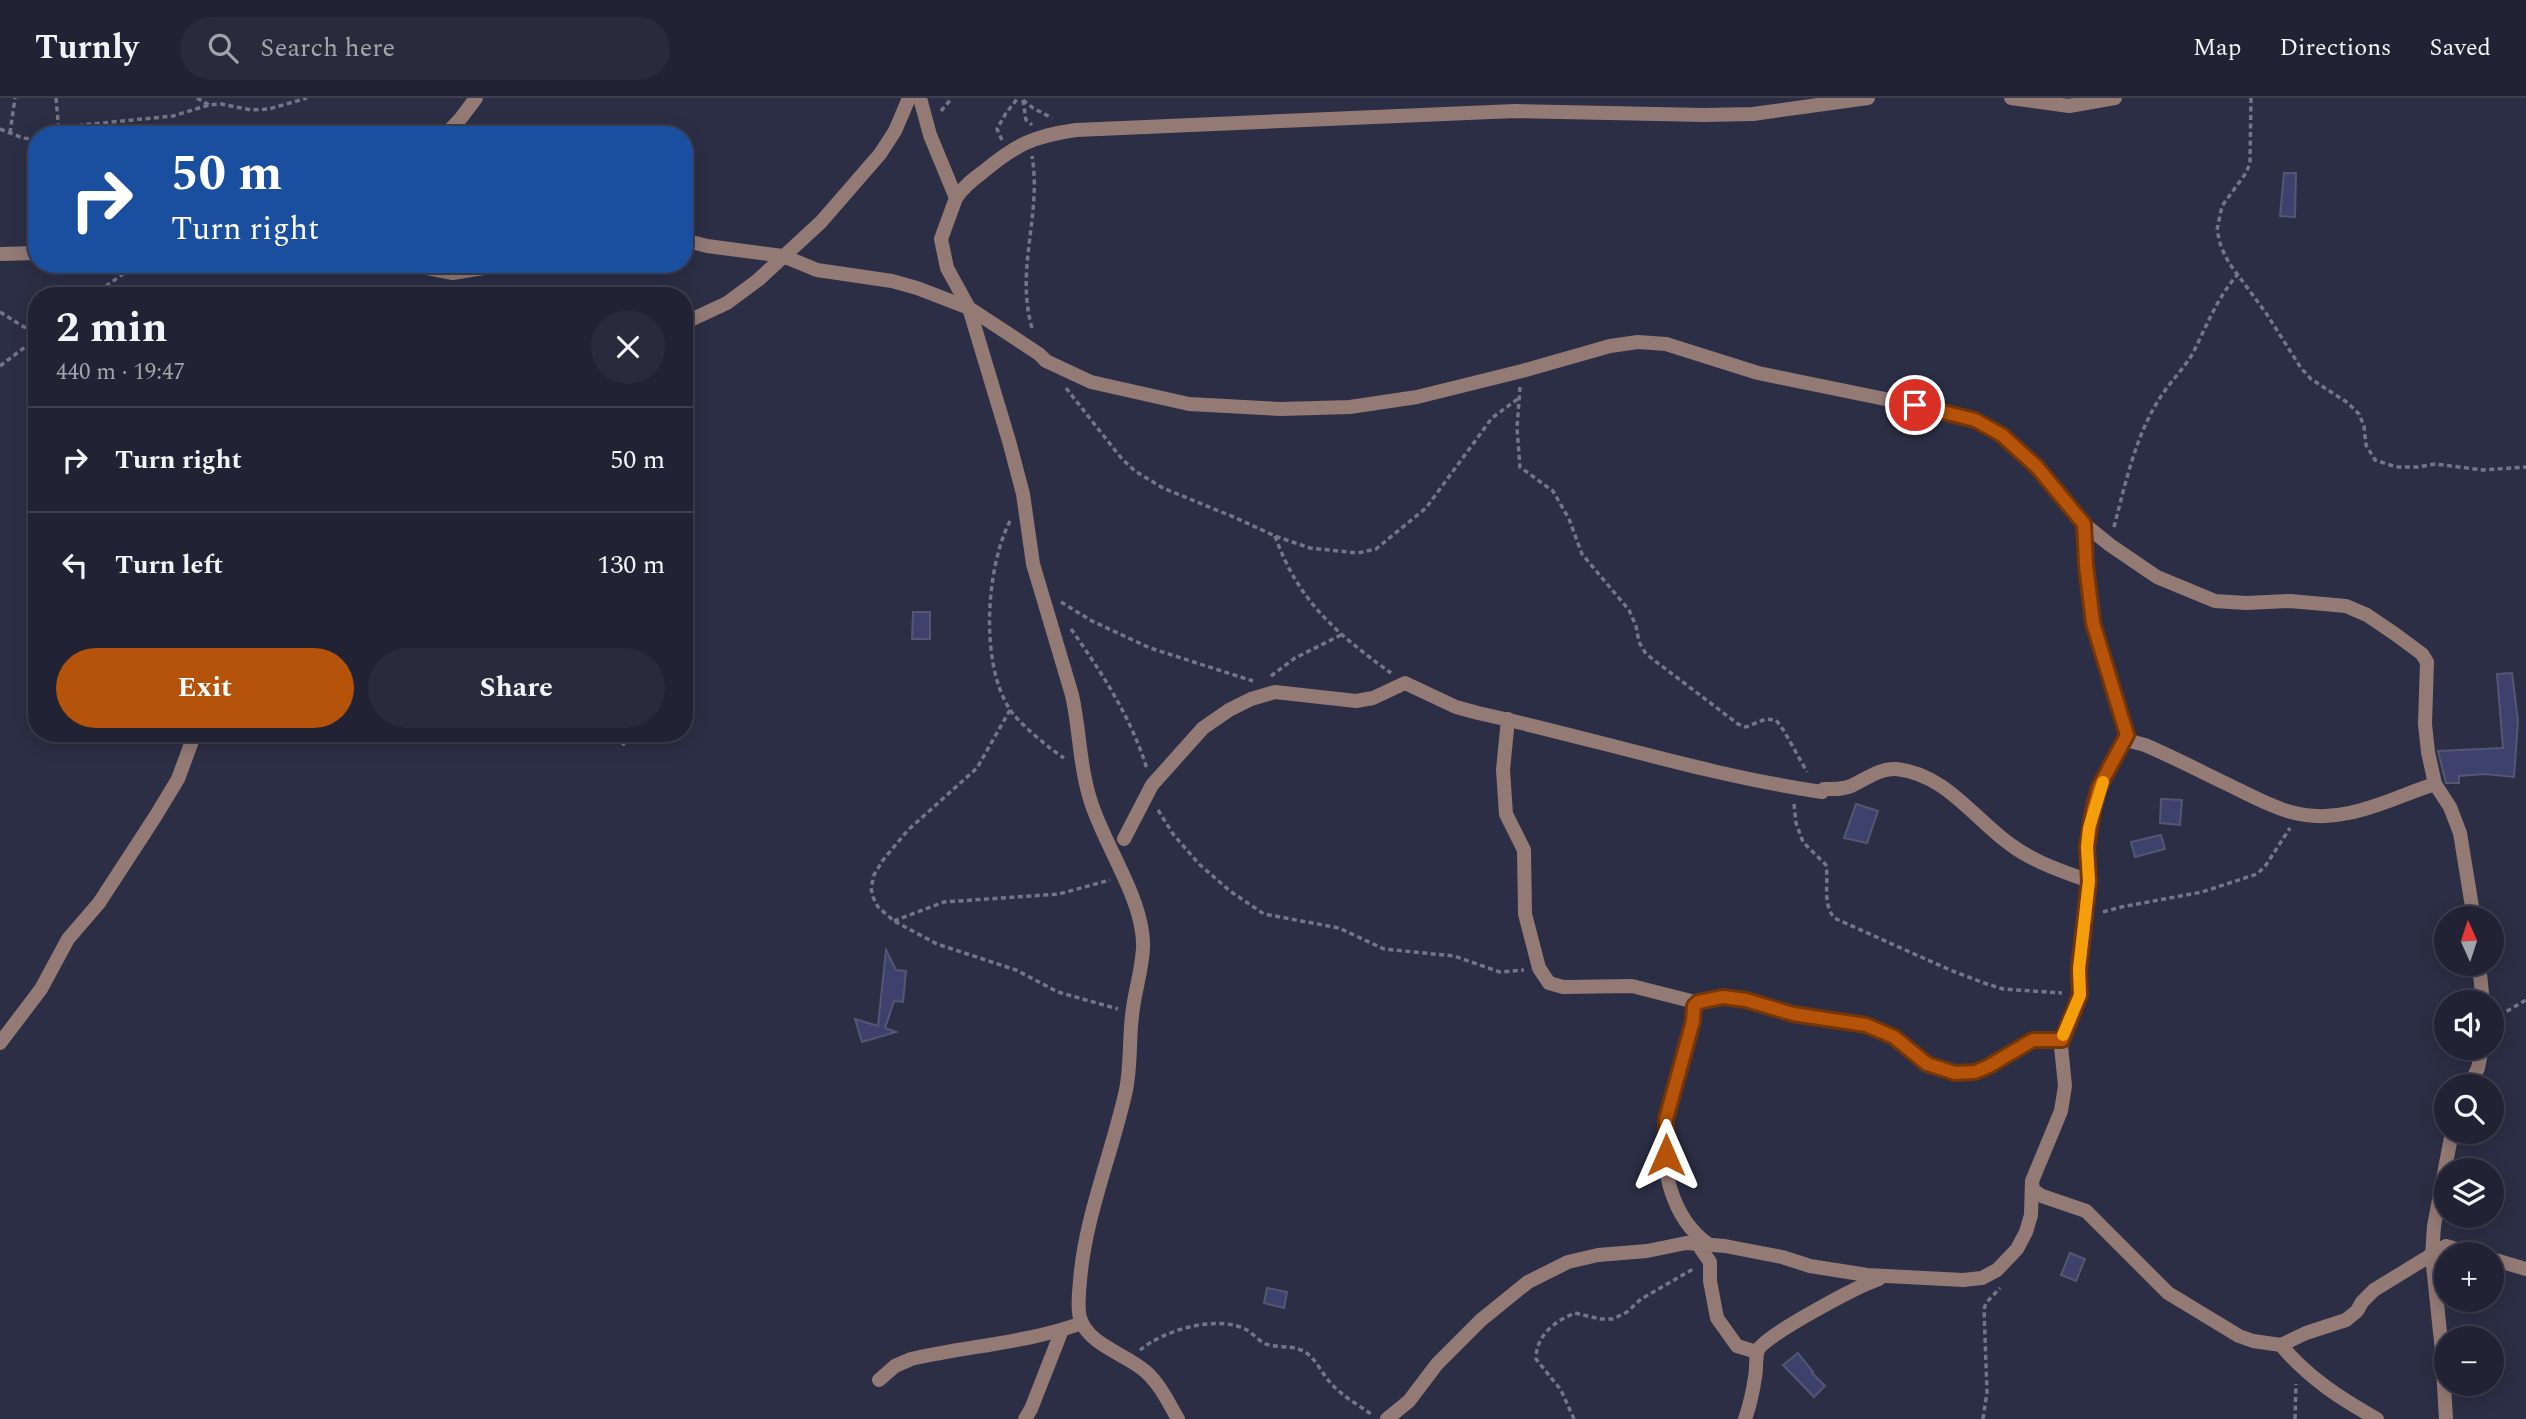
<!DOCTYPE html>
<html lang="en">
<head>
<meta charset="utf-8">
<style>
	:root { --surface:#212234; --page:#292a3c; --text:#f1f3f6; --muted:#a2a4ac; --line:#3e3f4f; --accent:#b45309 }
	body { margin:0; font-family:Spectral,serif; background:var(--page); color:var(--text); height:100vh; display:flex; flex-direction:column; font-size:26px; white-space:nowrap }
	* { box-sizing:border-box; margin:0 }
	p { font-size:23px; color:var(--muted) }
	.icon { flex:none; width:38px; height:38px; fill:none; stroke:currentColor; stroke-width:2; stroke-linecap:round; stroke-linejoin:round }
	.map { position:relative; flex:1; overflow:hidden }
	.details { position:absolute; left:28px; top:189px; width:665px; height:455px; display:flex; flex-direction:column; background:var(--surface); border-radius:28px; box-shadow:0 4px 18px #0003,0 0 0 2px var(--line) }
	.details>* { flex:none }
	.top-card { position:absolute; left:28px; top:28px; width:665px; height:147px; border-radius:28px; box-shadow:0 4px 18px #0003,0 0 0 2px var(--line); background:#1a4fa0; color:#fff; overflow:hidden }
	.needle { width:46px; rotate:357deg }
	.controls { position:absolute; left:2434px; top:808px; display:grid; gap:14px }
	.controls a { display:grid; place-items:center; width:70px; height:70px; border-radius:50%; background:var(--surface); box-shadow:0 4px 18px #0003,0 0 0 2px var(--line); font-size:35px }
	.pin { position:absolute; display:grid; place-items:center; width:60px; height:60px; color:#fff; margin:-30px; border:4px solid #fff; border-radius:50%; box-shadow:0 2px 7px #0007 }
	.me { position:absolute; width:77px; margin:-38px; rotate:0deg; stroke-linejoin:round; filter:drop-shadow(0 0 5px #0008) }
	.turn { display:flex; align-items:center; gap:24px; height:147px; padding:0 28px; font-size:32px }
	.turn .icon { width:91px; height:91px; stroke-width:2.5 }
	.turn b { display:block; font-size:49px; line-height:60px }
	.round { display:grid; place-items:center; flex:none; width:74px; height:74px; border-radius:37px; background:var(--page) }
	.head { display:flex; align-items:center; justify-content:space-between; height:119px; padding:0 28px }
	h1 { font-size:42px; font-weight:700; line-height:52px }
	.cta { display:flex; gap:14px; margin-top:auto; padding:14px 28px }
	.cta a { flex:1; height:80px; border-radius:42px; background:var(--accent); color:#fff; font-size:28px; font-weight:700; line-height:80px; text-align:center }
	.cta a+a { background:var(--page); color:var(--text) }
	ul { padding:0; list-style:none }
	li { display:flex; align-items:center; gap:21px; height:105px; padding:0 28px; border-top:2px solid var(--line) }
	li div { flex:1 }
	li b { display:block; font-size:26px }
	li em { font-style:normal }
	header { display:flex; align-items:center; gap:42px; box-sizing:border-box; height:98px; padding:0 35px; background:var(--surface); border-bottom:2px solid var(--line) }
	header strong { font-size:33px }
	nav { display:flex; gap:38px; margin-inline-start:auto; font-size:24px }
	.search { width:490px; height:63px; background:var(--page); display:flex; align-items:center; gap:18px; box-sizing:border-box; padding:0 24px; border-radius:38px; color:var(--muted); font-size:26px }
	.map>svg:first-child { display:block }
	.building { fill:#3e416c; stroke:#545771; stroke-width:2 }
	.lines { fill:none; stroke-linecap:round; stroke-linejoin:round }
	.path { stroke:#737589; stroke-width:3.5; stroke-dasharray:5 3.5; stroke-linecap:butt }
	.street { stroke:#937a75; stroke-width:14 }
	.route-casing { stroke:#753606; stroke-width:18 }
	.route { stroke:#b45309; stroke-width:12 }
	.slow { stroke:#f59e0b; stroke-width:12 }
</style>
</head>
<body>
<header>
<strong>Turnly</strong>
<div class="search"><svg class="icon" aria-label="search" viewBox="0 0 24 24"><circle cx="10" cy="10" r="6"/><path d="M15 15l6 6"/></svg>Search here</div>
<nav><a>Map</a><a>Directions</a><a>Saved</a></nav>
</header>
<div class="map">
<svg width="2526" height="1321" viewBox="0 0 2526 1321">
	<rect width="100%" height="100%" fill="#2c2e45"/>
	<g class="building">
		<path d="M 2284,75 L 2296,75 L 2295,119 L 2280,118 Z"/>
		<path d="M 913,514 L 930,514 L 930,541 L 912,541 Z"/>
		<path d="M 2512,575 L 2518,623 L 2514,679 L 2485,676 L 2459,678 L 2459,685 L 2446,685 L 2438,653 L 2503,650 L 2497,576 Z"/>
		<path d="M 2161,701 L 2182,702 L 2180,727 L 2160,725 Z"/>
		<path d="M 1856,706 L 1878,713 L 1867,745 L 1844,740 Z"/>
		<path d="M 2161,737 L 2165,751 L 2135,759 L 2131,744 Z"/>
		<path d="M 886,852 L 896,872 L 906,873 L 903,904 L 894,903 L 885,930 L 896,934 L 862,944 L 855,921 L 878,928 Z"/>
		<path d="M 2070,1155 L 2085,1161 L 2076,1183 L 2061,1177 Z"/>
		<path d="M 1267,1190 L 1287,1194 L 1284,1210 L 1264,1205 Z"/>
		<path d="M 1798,1255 L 1813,1274 L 1812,1275 L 1825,1288 L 1814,1299 L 1783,1267 Z"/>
	</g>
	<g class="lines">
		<g class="path">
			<path d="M 56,0 L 59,35"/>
			<path d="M 197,0 L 209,7"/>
			<path d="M 2251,0 L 2250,65 L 2246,75 L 2222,108 L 2217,132 L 2221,149 L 2229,165 L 2266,215 L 2301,270 L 2311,281 L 2348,305 L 2359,316 L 2364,328 L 2366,347 L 2375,362 L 2396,369 L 2418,369 L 2435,366 L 2483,372 L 2526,369"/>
			<path d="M 1023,2 L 1026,22 L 1032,27"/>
			<path d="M 1023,2 L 1033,10 L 1052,20"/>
			<path d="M 941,13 L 952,0"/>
			<path d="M 0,31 L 23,40 L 37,42"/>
			<path d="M 10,35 L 15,0"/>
			<path d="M 54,37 L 82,27 L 173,18 L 209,7 L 221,6 L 251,12 L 269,11 L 307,0"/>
			<path d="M 1002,42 L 997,31 L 1006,15 L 1018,0"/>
			<path d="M 92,198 L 137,166"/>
			<path d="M 446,198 L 448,188"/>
			<path d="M 0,214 L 37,237"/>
			<path d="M 1032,230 C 1015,170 1042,117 1032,58"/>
			<path d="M 0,268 L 37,240"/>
			<path d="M 1520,289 L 1517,330 L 1520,369 L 1553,393 L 1569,421 L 1582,456 L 1629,512 L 1636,528 L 1639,544 L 1646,556 L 1738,626 L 1746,629 L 1766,621 L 1776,622 L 1784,633 L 1807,674"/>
			<path d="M 1066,290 L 1122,361 L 1135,373 L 1163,390 L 1236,420 L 1275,438 L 1310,450 L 1358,455 L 1376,451 L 1426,410 L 1492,320 L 1519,300"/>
			<path d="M 1010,423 C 986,470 980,564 1009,610 C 1017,624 1050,651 1064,660"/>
			<path d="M 2114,429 C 2125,387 2135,340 2158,303 C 2168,286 2183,272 2193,255 C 2207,227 2217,200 2238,176"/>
			<path d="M 1275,438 C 1298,503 1337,536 1391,575"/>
			<path d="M 1061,504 L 1092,523 L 1150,550 L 1253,583"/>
			<path d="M 1071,531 C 1102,575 1131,619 1147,671"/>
			<path d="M 1271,578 L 1295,560 L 1341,537"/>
			<path d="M 1010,612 L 977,670 L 908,732 L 883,762 L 874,777 L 871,790 L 873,799 L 878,809 L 894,823 L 937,846 L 1016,872 L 1058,894 L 1118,911"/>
			<path d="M 608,635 L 625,647"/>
			<path d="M 1794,706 L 1796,725 L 1803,744 L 1826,767 C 1829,786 1822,803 1834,820 L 1950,872 L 1984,885 L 2003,891 L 2062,895"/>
			<path d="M 1158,712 L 1173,736 L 1199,766 L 1230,793 L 1264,816 L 1339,830 L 1384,851 L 1454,858 L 1500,874 L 1524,872"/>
			<path d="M 2103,814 L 2121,809 L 2202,794 L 2257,776 L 2266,767 L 2290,730"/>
			<path d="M 894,823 L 944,804 L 1059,796 L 1110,782"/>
			<path d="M 2492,922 L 2526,902"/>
			<path d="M 1140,1252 C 1164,1232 1218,1216 1247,1232 C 1254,1236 1260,1245 1269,1247 C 1281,1250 1293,1247 1305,1254 C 1316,1261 1321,1274 1329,1283 C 1340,1297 1357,1306 1371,1316"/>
			<path d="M 1574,1321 L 1561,1292 L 1536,1261 C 1536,1237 1555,1223 1575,1215 L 1600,1221 L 1613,1221 L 1627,1214 L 1641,1201 L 1693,1171"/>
			<path d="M 1983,1321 L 1987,1294 L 1984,1211 L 1986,1205 L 2000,1190"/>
			<path d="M 2295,1321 L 2296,1286"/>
		</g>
		<g class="street">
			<path d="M 920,0 L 930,37 L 956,100 L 941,141 L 947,170 L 969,210 L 1009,343 L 1023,396 L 1033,466 L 1072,597 C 1080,632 1079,667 1090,701 C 1104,748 1145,803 1143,850 C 1142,873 1134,895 1132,918 C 1129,943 1131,968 1126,992 C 1112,1056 1085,1118 1080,1183 C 1079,1195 1077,1208 1080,1220 C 1088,1247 1126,1256 1145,1273 C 1160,1286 1168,1304 1178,1321"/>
			<path d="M 2011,0 L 2069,8 L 2115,0"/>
			<path d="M 445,37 L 461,20 L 476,0"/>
			<path d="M 956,100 C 963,89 972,82 983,74 C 1015,47 1033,38 1076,32 L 1515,13 L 1704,17 L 1753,16 L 1868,0"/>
			<path d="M 684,142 L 707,148 L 783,158 L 817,172 L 892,183 L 917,190 L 969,210 L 1039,256 L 1046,263 L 1091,284 L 1189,306 L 1281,311 L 1350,309 L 1417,299 L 1522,273 L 1610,248 L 1638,244 L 1666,246 L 1758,275 L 1939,312 L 1975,322 L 2002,337 L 2037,369 L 2084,426 L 2110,447 L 2157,479 L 2215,503 L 2246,505 L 2290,503 L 2346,508 L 2367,517 L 2395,536 L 2422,556 L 2427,564 L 2425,626 L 2428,654 L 2435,686 L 2450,709 L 2460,735 L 2474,821"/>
			<path d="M 0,156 L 37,155"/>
			<path d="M 406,166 L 453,175 L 507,166"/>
			<path d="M 684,225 L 727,205 L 758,182 L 821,124 L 880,56 L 895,33 L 909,0"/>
			<path d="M 1508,621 L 1503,672 L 1506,716 L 1524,752 L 1525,816 L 1539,870 L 1549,885 L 1563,889 L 1632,888 L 1695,904 L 1723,899 L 1736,900 L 1793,916 L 1855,924 L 1894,939 L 1927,966 L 1955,975 L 1981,972 L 2033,942 L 2062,942"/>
			<path d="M 2126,642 L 2145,647 C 2173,659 2200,673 2227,686 C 2270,707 2299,726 2349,715 C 2380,709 2406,695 2435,686"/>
			<path d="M 1124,741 L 1152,687 L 1203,630 L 1229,612 L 1251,601 L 1275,594 L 1356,603 L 1373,600 L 1405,585 L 1456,609 L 1478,615 C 1593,640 1706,677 1822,694 L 1824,691 C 1833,691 1842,692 1851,688 C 1865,682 1879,670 1896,671 C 1946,676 1974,721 2011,747 C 2034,764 2062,773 2089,783"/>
			<path d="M 2479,866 L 2483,905"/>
			<path d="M 1698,904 L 1694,908 L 1693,923 C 1686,946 1681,969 1675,992 C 1672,1002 1667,1012 1666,1023 C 1659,1066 1671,1120 1708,1146 L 1701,1151 L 1710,1164 L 1710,1183 L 1717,1220 L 1737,1248 L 1757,1254"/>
			<path d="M 0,945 L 41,891 L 68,841 L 99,805 L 155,719 L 178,681 L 195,635"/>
			<path d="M 2469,989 L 2478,970 L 2482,950"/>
			<path d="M 2032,1084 L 2033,1092 L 2042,1098 L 2086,1113 L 2168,1195 L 2239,1238 L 2253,1243 L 2281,1247 C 2307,1279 2341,1301 2377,1321"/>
			<path d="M 2492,1161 L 2526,1171"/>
			<path d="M 2281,1247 L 2306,1235 L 2346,1222 L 2357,1213 L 2362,1204 L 2374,1192 L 2446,1148 L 2477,1157"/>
			<path d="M 879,1282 L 895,1268 L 911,1261 C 967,1248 1027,1245 1082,1225"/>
			<path d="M 1025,1321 L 1031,1311 L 1062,1232"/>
			<path d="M 1387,1321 L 1409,1303 L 1437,1266 L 1481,1222 L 1528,1184 L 1568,1164 L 1598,1157 L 1647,1153 L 1686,1145 L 1725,1148 L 1782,1159 L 1810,1168 L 1867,1177 L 1963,1182 L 1982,1180 L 1997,1172 L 2017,1151 L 2026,1134 L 2031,1117 L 2032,1083 L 2061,1013 L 2065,988 L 2061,948 L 2080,896 L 2079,871 L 2089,783 L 2087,749 L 2089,730 L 2099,689 L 2127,637 L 2093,525 L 2086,467 L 2084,426"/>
			<path d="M 1745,1321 C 1750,1307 1753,1293 1755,1279 C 1757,1270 1755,1260 1758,1252 C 1765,1237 1860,1187 1879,1181"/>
			<path d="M 2446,1321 L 2442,1253 L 2432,1158 L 2434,1128 L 2452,1034"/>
		</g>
	</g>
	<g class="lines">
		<g class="route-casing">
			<path id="route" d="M 1666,1057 L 1666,1021 L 1693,923 L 1694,908 L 1698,904 L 1723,899 L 1746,902 L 1793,916 L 1866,927 L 1894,939 L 1927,966 L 1955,975 L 1975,974 L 1989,968 L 2033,942 L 2062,942 L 2080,897 L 2079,871 L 2089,783 L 2087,749 L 2093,712 L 2099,689 L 2127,637 L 2093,525 L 2086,467 L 2084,426 L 2037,369 L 2002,337 L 1975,322 L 1915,307"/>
		</g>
		<use href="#route" class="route"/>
		<path class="slow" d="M 2063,937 L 2080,897 L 2079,871 L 2089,783 L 2087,749 L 2089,730 L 2103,684"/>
	</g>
</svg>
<div class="controls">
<a><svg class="needle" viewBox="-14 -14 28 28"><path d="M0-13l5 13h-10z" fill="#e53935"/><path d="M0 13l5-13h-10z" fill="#a2a4ac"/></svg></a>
<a><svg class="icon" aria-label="sound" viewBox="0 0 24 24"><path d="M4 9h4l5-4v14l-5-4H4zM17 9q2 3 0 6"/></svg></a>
<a><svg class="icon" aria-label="search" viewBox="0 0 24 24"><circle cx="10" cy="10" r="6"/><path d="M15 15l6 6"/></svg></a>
<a><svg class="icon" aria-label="layers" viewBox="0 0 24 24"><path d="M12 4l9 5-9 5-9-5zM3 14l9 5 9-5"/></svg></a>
<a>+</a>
<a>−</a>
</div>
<div class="pin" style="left:1915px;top:307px;background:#d93025"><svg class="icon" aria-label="arrive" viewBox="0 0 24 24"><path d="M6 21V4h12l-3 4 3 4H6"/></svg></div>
<svg class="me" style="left:1666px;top:1057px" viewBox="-20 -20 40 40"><path d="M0-17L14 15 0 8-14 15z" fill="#b45309" stroke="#fff" stroke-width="4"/></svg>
<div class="top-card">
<div class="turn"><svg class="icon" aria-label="right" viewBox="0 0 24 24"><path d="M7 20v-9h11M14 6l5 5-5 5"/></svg><div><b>50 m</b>Turn right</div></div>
</div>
<section class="details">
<div class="head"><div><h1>2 min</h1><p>440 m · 19:47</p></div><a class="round"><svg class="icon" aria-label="close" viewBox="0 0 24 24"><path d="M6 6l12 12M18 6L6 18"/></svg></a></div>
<ul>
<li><svg class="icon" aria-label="right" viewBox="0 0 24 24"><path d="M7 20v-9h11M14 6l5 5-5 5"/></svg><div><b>Turn right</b></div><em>50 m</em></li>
<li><svg class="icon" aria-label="left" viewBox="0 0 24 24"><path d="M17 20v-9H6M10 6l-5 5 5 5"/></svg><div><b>Turn left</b></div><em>130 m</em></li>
</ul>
<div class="cta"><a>Exit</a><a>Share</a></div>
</section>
</div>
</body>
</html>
